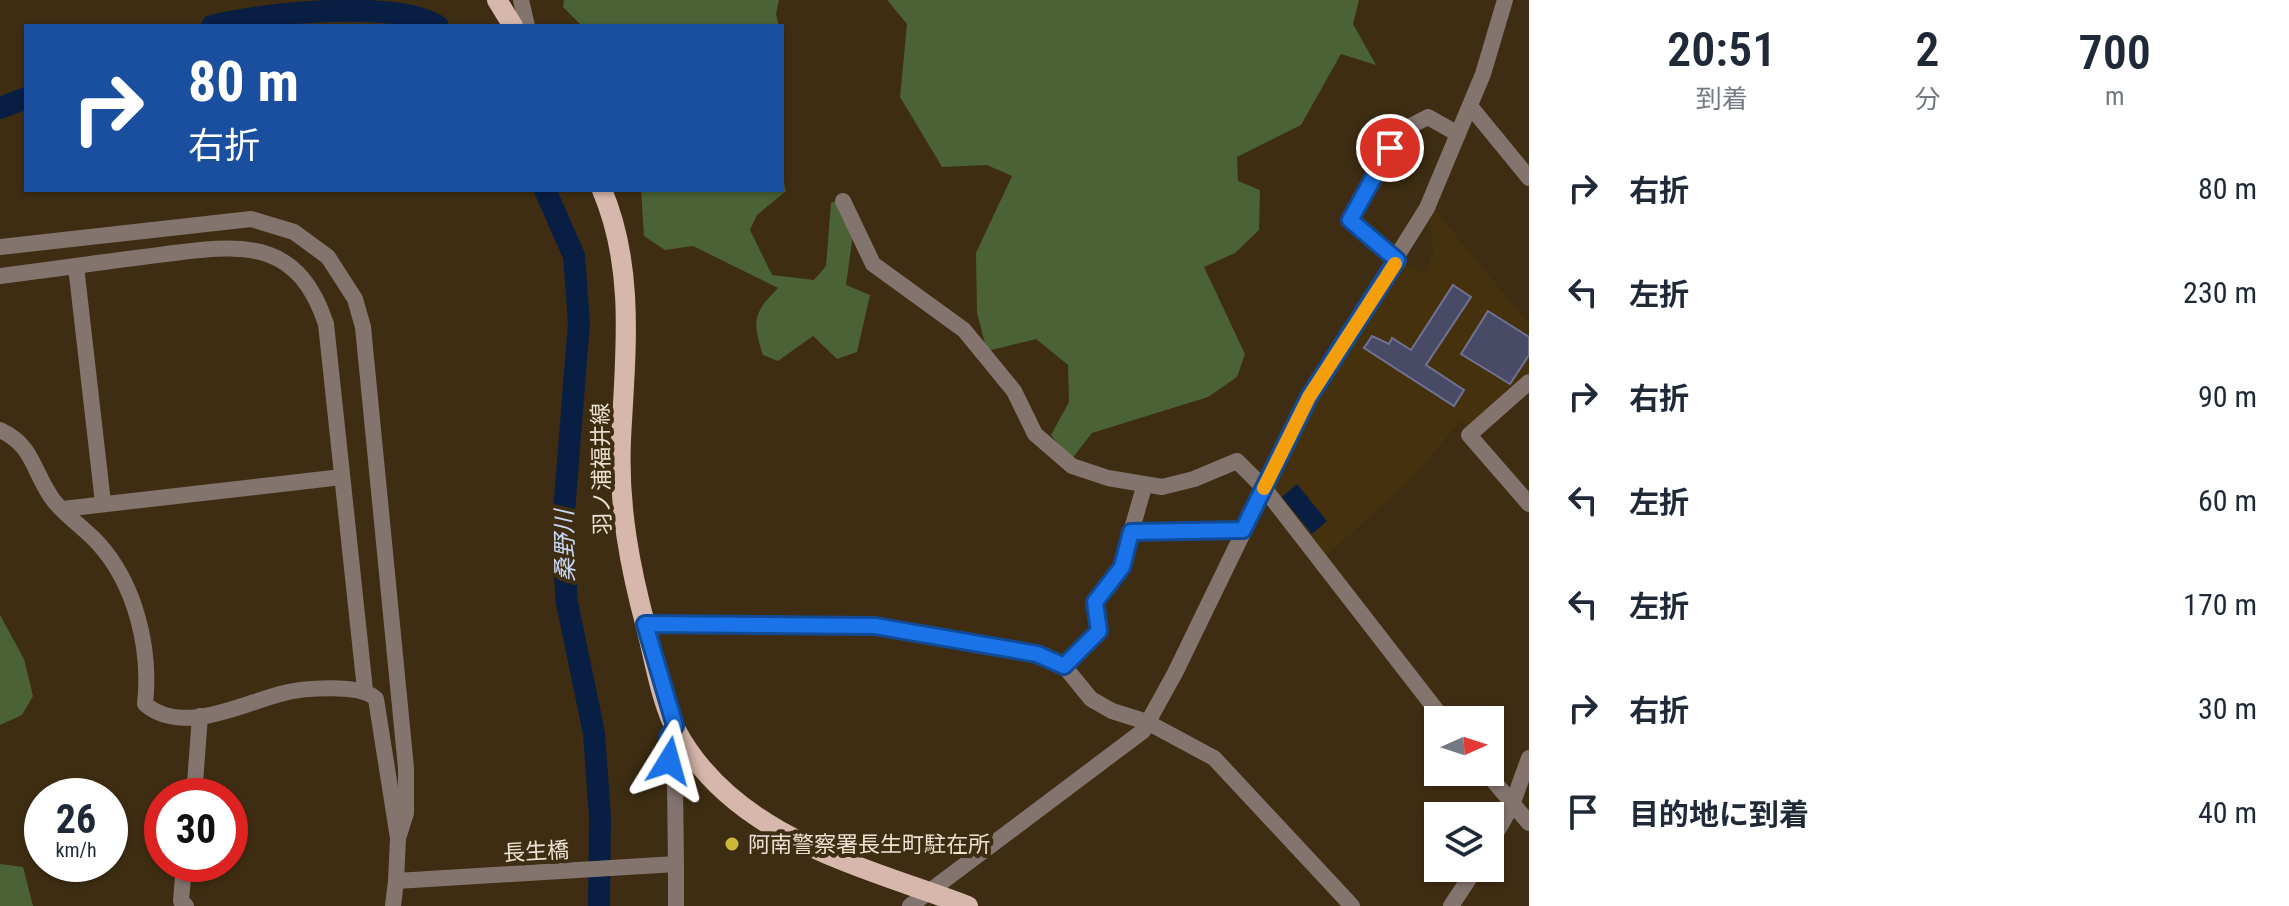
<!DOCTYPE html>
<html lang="ja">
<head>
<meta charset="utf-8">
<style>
	:root { --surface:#fff; --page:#f6f6f7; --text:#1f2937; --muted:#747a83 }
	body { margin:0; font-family:"Roboto Condensed","Noto Sans JP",sans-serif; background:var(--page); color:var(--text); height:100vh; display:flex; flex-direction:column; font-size:30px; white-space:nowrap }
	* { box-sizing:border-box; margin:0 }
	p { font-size:26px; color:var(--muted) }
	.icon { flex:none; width:44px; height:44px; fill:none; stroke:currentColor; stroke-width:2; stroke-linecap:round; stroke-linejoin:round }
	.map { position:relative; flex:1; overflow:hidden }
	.side { display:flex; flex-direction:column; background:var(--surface); width:760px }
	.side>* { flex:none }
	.guide { position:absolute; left:24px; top:24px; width:760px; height:168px; border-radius:0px; box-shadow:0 2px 6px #0004; background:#1a4fa0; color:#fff; overflow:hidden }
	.needle { width:52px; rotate:87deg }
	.controls { position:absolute; left:1424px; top:706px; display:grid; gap:16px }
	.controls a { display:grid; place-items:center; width:80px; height:80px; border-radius:0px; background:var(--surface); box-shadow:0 2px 6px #0004; font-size:40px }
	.speed { position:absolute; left:24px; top:778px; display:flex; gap:16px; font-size:40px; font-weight:700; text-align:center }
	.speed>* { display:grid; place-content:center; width:104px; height:104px; border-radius:50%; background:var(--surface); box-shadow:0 2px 6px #0004; line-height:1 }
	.speed small { font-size:20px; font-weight:400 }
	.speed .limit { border:12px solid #d22; background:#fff; color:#111 }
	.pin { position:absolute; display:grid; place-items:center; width:68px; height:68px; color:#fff; margin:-34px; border:4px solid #fff; border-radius:50%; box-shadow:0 2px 8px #0007 }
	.me { position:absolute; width:88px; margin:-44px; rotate:8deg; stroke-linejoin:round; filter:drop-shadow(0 0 6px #0008) }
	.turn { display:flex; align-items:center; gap:28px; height:168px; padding:0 32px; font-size:36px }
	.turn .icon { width:104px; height:104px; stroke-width:2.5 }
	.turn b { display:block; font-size:56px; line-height:68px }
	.eta { display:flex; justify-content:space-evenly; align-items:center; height:136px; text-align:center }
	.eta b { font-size:48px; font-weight:600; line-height:56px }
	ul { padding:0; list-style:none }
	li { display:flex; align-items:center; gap:24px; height:104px; padding:0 32px }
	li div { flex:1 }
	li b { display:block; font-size:30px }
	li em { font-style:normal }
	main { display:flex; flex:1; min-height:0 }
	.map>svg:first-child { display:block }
	.built { fill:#46310f }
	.green { fill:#4a6236 }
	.water { fill:#091e43 }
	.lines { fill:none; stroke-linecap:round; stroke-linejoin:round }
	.river { stroke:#091e43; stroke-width:22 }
	.building { fill:#484a66; stroke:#707291; stroke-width:2 }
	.minor { stroke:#83746e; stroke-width:16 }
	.tertiary { stroke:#83746e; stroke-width:16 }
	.primary { stroke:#d7b7ab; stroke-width:20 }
	.route-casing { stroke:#114b97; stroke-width:20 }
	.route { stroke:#1a73e8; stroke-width:14 }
	.slow { stroke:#f59e0b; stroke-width:14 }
	.poi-dot { fill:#cdb938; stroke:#3e2d12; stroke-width:3 }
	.labels { text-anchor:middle; stroke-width:8; stroke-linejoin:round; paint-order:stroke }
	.street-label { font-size:22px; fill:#ece1d2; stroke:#3e2d12 }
	.poi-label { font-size:22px; fill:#ece1d2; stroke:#3e2d12; text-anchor:start }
	.water-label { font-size:24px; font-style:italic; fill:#c7d7f2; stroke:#3e2d12 }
</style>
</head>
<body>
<main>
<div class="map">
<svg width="1529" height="906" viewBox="0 0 1529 906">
	<rect width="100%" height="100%" fill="#3e2d12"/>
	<path class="built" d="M 1433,208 L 1529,324 L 1529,377 L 1470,431 L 1461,420 L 1413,477 L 1324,558 L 1269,483 L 1318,394 L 1403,264 L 1425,273 L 1433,254 L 1430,214 Z"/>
	<g class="green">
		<path d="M 564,0 L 779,0 L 776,14 L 779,26 L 582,26 L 563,7 Z"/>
		<path d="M 887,0 L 1359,0 L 1353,24 L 1376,65 L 1341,54 L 1301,125 L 1237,157 L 1238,181 L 1260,190 L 1259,230 L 1235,253 L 1204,267 L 1245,354 L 1237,377 L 1208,397 L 1092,433 L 1071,460 L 1051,435 L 1069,402 L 1068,365 L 1036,339 L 987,351 L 977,313 L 976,253 L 1012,176 L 987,165 L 942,167 L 900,97 L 907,24 Z"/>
		<path d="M 782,175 L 786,191 L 757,215 L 750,230 L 772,275 L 814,280 L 826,266 L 831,203 L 838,200 L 853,234 L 846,285 L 870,295 L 857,352 L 837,359 L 813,336 L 778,361 L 763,355 C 752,321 753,313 778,288 L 693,246 L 665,250 L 644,236 L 641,190 L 782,190 Z"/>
		<path d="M 0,615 L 24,659 L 33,696 L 22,715 L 0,725 Z"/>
		<path d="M 0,864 L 23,867 L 33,906 L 0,906 Z"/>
	</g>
	<path class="water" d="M 1297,484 L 1327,521 L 1312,534 L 1282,497 Z"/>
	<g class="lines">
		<g class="river">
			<path d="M 212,26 C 267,12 396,0 438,26"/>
			<path d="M 0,108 L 26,98"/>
			<path d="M 545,190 L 574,256 L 579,323 L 562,536 L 567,603 L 594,733 L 600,817 L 599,906"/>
		</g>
	</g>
	<g class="building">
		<path d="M 1453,285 L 1471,297 L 1426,365 L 1464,390 L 1454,406 L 1364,348 L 1372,336 L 1389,344 L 1392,338 L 1411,350 Z"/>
		<path d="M 1488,311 L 1529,337 L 1529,355 L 1510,384 L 1461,354 Z"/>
	</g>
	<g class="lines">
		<g class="minor">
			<path d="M 521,0 L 527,26"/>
			<path d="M 1470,106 L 1529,178"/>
			<path d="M 843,201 L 873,264 L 964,330 L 1014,391 L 1035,434 L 1072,466 L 1108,478 L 1162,487 L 1194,479 L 1237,461 L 1264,488 L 1444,720"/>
			<path d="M 0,247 L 251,219 L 294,232 L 328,257 L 355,299 L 363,327 L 406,768 L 406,813 L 399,835"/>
			<path d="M 1397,260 L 1350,220 L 1399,132 L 1428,117 L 1458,134"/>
			<path d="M 76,266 C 109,261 142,257 174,253 C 249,243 299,243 326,324 L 365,690"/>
			<path d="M 0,276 L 76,266 L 103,503"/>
			<path d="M 1529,382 L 1469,435 L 1529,504"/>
			<path d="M 0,430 C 35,446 32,472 54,501 C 66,516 85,529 98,543 C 136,585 151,649 145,704 C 182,736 242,704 280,694 C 301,688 361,683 376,699 L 398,838 L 396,881 L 676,864 L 675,787 L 668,737 L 675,726"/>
			<path d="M 1144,487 L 1131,532 L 1243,530"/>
			<path d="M 63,509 L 342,477"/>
			<path d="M 645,624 L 875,626 L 1046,656 L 1064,666 L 1091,699 L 1112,711 L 1147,722 L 1214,758 L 1352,906"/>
			<path d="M 1064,666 L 1099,631 L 1095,602 L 1122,567 L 1131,532"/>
			<path d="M 1486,772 L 1529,823"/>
			<path d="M 194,796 L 200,716"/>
			<path d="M 184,864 L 181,901 L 186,906"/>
			<path d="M 393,906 L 396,881"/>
			<path d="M 676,906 L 676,864"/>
			<path d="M 910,906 L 1143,731 L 1175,673 L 1309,397 L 1427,208 L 1483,74 L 1505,0"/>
		</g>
		<g class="tertiary">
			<path d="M 1490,844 L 1512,805 L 1529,758"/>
			<path d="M 1451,906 L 1476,868"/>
		</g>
		<g class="primary">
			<path d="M 497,0 L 513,26"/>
			<path d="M 602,190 C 636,270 625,356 621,440 C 618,506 630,568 647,631 C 655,663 661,701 676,730 C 734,838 862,866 968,906"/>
		</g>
	</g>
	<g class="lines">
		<g class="route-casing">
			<path id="route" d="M 669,761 L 668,737 L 675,726 L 645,624 L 875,626 L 1037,654 L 1064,666 L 1099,631 L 1095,602 L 1122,567 L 1131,532 L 1243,530 L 1309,397 L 1397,260 L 1350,220 L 1390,148"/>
		</g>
		<use href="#route" class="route"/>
		<path class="slow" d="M 1264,488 L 1309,397 L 1395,264"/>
	</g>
	<circle class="poi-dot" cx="732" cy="844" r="8"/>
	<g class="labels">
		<g class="street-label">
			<text transform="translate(601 469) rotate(-91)" y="8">羽ノ浦福井線</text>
			<text transform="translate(536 851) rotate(-3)" y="8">長生橋</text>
		</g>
		<g class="poi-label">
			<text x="748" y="852">阿南警察署長生町駐在所</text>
		</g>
		<g class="water-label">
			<text transform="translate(565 546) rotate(-91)" y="8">桑野川</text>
		</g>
	</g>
</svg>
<div class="controls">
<a><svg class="needle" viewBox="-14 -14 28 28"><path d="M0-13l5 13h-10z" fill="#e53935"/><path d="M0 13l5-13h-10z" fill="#747a83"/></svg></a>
<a><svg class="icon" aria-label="layers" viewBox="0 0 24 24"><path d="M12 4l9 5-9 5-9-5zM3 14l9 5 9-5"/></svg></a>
</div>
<div class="speed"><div>26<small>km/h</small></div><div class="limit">30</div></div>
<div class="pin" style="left:1390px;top:148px;background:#d93025"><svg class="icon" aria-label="arrive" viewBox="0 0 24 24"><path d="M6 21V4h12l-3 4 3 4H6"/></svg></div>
<svg class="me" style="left:669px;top:761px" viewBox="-20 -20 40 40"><path d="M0-17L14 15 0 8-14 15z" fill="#1a73e8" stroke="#fff" stroke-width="4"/></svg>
<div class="guide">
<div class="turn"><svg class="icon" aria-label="right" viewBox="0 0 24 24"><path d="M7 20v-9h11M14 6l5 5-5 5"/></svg><div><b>80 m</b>右折</div></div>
</div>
</div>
<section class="side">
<div class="eta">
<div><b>20:51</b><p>到着</p></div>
<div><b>2</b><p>分</p></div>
<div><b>700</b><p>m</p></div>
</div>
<ul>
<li><svg class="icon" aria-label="right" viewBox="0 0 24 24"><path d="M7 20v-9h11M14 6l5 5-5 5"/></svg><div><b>右折</b></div><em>80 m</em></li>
<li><svg class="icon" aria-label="left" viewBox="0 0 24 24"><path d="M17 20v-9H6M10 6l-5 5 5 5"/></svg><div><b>左折</b></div><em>230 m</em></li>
<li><svg class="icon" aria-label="right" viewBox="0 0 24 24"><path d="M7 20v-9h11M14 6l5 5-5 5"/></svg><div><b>右折</b></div><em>90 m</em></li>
<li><svg class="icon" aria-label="left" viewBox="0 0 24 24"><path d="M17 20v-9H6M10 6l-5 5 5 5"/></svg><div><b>左折</b></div><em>60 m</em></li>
<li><svg class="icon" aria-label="left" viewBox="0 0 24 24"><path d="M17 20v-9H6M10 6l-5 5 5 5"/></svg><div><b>左折</b></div><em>170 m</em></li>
<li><svg class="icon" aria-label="right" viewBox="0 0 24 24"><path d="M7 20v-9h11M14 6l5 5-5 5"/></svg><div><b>右折</b></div><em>30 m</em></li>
<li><svg class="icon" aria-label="arrive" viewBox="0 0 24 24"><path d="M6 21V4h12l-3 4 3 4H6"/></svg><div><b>目的地に到着</b></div><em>40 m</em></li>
</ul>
</section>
</main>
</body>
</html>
